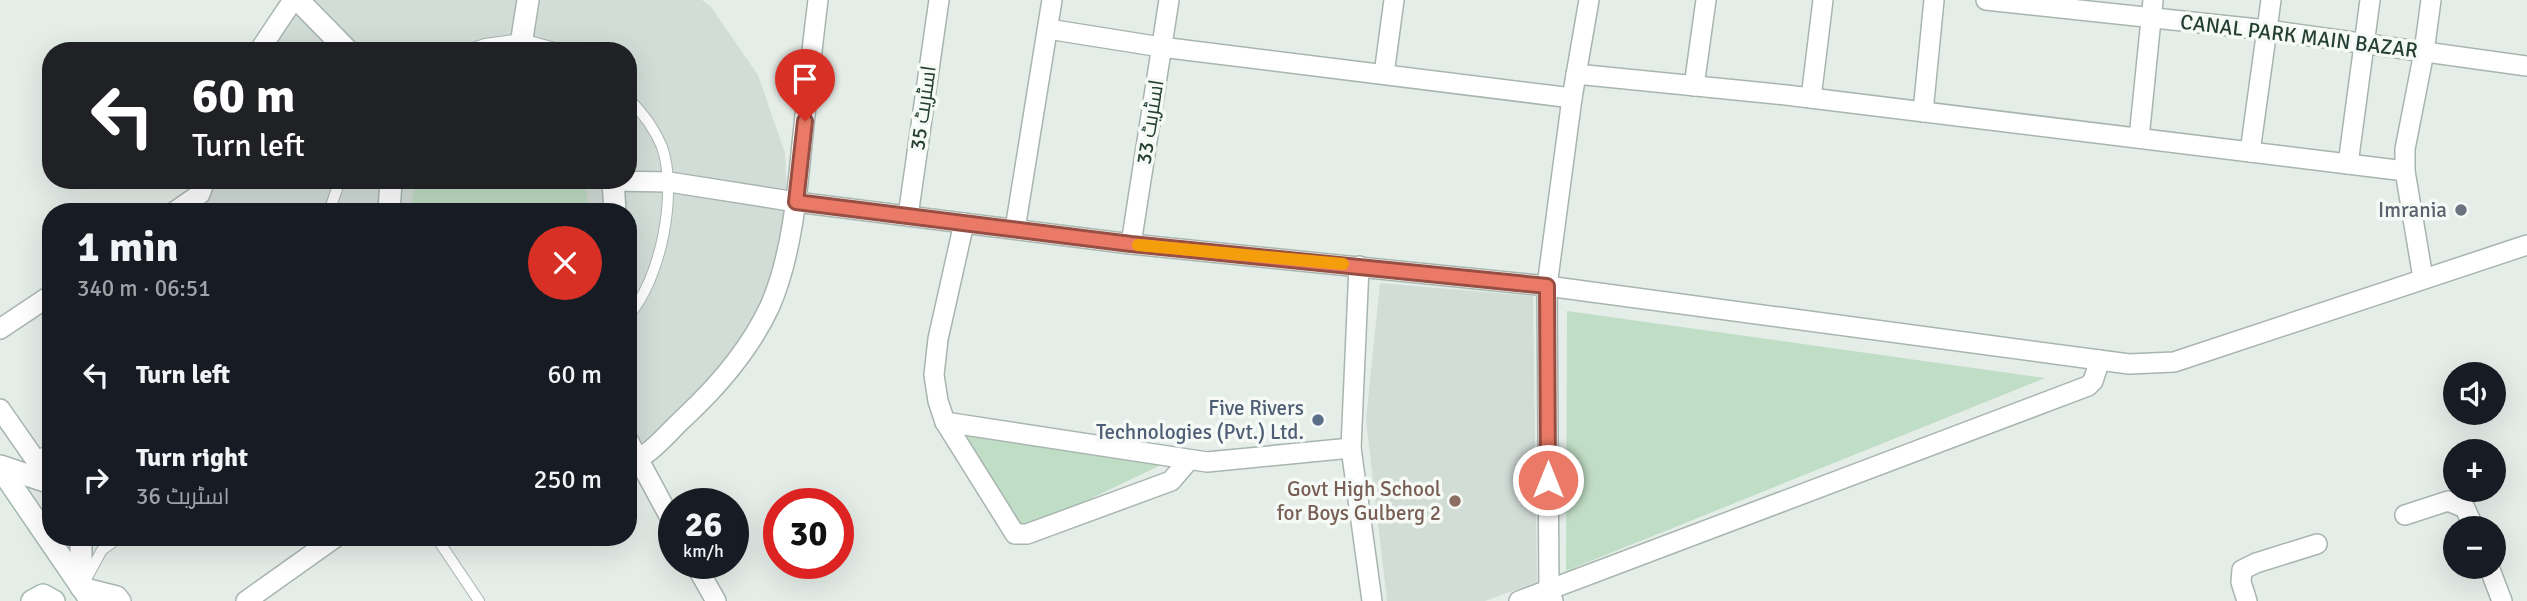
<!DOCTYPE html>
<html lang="en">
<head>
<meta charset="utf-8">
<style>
	:root { --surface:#171b24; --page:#20242c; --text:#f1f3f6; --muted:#9ea1a6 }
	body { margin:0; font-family:Signika,Cairo,sans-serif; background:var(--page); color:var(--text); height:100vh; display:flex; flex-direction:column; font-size:26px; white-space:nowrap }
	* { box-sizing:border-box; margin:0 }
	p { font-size:23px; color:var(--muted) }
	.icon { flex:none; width:38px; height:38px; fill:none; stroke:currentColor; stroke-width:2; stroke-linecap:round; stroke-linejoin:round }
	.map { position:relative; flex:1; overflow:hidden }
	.details { position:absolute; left:42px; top:203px; width:595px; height:343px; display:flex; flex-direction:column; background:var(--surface); border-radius:28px; box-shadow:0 7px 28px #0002 }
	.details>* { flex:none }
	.banner { position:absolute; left:42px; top:42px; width:595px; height:147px; border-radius:28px; box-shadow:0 7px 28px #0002; background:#202124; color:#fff; overflow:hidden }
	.tools { position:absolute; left:2443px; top:362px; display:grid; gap:14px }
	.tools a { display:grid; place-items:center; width:63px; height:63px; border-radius:50%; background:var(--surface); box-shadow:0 7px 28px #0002; font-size:35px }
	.speed { position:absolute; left:658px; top:488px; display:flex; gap:14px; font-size:35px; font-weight:700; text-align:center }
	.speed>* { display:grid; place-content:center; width:91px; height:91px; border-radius:50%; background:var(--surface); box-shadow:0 7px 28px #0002; line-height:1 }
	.speed small { font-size:18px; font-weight:400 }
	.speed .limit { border:10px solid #d22; background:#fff; color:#111 }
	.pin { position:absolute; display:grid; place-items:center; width:60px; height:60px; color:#fff; margin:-72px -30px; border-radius:50% 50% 50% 0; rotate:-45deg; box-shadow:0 0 7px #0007 }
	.pin .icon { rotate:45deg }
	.me { position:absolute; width:77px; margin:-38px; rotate:0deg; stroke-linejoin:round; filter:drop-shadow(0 0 5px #0008) }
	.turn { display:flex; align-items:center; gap:24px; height:147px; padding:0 35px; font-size:32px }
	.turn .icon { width:91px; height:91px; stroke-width:2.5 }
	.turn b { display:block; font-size:49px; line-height:60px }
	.round { display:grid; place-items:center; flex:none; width:74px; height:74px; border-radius:37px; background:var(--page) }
	.overview { display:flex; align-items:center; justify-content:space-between; height:119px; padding:0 35px }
	h1 { font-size:42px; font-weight:700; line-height:52px }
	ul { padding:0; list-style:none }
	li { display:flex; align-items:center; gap:21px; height:105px; padding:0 35px }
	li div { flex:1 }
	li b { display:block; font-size:26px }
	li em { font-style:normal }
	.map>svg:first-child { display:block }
	.built { fill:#d3ddd8 }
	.green { fill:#c0ddc5 }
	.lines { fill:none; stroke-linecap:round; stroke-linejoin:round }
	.service-casing { stroke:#a8b5af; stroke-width:12 }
	.minor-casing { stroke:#a8b5af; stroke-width:22 }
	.tertiary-casing { stroke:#a8b5af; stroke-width:24 }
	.secondary-casing { stroke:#a4b9af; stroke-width:24 }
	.service { stroke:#fff; stroke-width:10 }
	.minor { stroke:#fff; stroke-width:19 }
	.tertiary { stroke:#fff; stroke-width:21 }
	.secondary { stroke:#fff; stroke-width:21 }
	.route-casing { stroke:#984f43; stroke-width:18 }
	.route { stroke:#ea7a67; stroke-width:12 }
	.slow { stroke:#f59e0b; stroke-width:12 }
	.worship-dot { fill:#6b7280; stroke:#f6faf7; stroke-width:2.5 }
	.service-dot { fill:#5c6f8a; stroke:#f6faf7; stroke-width:2.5 }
	.education-dot { fill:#8d6e63; stroke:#f6faf7; stroke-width:2.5 }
	.labels { text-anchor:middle; stroke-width:7; stroke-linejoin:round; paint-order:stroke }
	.street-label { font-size:21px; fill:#253f35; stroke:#f6faf7 }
	.worship-label { font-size:21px; fill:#5b616d; stroke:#f6faf7; text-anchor:end }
	.service-label { font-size:21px; fill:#4e5e75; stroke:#f6faf7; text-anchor:end }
	.education-label { font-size:21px; fill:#785e54; stroke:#f6faf7; text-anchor:end }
</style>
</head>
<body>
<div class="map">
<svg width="2527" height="601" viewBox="0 0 2527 601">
	<rect width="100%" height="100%" fill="#e5ede9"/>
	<g class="built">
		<path d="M 297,0 L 702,0 L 711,7 L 758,75 L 785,153 L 789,236 L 770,316 L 729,388 L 669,446 L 628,468 L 628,212 L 208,212 L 207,180 L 628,180 L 628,51 L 255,51 Z"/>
		<path d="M 1380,283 L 1533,296 L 1537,582 L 1485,601 L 1387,601 L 1366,420 Z"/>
	</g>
	<g class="green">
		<path d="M 417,180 L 583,180 L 587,195 L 587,212 L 413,212 L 412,199 Z"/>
		<path d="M 1567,311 L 2045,378 L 1566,571 Z"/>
		<path d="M 964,431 L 1161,465 L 1031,527 L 1019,528 Z"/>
	</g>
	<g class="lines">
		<g class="service-casing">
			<g id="service">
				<path d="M 465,51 L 485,44 L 522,39 L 566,51"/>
				<path d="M 628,98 C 643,113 654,127 662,147 C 678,192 661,280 628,316"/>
				<path d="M 329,212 L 340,180"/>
				<path d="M 34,459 L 51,448"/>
				<path d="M 436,537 L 479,601"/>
				<path d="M 86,579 L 102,550 L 120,537"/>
			</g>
		</g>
		<g class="minor-casing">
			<g id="minor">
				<path d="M 1986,0 L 2267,30 L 2527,66"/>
				<path d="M 1048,29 L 1161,47 L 1572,98"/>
				<path d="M 259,51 L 293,0"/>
				<path d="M 1384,74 L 1394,0"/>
				<path d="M 1576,74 L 1786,95 L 2405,171"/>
				<path d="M 1694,86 L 1706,0"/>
				<path d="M 1811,98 L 1823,0"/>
				<path d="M 1923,112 L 1934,0"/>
				<path d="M 2139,138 L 2153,0"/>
				<path d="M 2250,152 L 2271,0"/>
				<path d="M 2348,164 L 2370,0"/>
				<path d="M 613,181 L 669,182 L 796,202 L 1131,244 L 1547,286 L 2129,364 L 2174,362 L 2527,245"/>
				<path d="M 174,212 L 200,194 L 205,180"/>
				<path d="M 908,216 L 939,0"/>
				<path d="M 964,223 L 938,339 L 934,375 L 938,401 L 945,422 L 1015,534 L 1027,534 L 1171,481 L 1189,460"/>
				<path d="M 1015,229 L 1052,0"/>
				<path d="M 1131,244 L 1169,0"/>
				<path d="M 1359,266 L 1351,448 L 1372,601"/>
				<path d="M 2423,278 L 2405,171 L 2405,149 L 2424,52 L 2431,0"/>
				<path d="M 0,329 L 51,295"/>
				<path d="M 0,409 L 51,482"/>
				<path d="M 945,422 L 1207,462 L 1351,448"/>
				<path d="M 628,440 L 674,525"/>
				<path d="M 628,463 C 650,457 669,431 686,416 C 718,386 751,347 770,306 C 791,258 797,196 802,144 C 807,96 812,48 818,0"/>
				<path d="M 2405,515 L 2448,501 L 2465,508 L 2474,528"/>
				<path d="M 695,564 L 716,601"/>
				<path d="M 2489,567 L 2502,601"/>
				<path d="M 81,587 L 117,596 L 121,601"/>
				<path d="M 246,601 L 336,537"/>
				<path d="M 1519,601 L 2088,386 L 2093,381 L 2100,360"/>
				<path d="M 1553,601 L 1549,590 L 1547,286 L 1572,98 L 1589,0"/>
				<path d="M 2247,601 L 2241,582 L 2242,570 L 2256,563 L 2317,544"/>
			</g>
		</g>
		<g class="tertiary-casing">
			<g id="tertiary">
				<path d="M 298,0 L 348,51"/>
				<path d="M 520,51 L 528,0"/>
				<path d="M 613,180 L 615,212"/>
				<path d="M 389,212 L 391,180"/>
				<path d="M 0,466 L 51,483"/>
				<path d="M 81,537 L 81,587"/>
			</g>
		</g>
		<g class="secondary-casing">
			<g id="secondary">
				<path d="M 0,468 L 91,601"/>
				<path d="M 32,601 L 43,595 L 54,601"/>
			</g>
		</g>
		<use href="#service" class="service"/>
		<use href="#minor" class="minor"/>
		<use href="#tertiary" class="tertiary"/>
		<use href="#secondary" class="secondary"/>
	</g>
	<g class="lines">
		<g class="route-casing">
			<path id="route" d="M 805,121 L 796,202 L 1131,244 L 1547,286 L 1548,480"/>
		</g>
		<use href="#route" class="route"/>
		<path class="slow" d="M 1138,245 L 1343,264"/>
	</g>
	<circle class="worship-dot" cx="2461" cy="210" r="7"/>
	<circle class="service-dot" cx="1318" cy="420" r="7"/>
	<circle class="education-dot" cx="1455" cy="501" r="7"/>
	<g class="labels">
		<g class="street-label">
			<text transform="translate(2299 36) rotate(7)" y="7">CANAL PARK MAIN BAZAR</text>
			<text transform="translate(923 108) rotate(-82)" y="7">اسٹریٹ 35</text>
			<text transform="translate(1150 122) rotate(-81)" y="7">اسٹریٹ 33</text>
		</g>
		<g class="worship-label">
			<text x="2447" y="217">Imrania</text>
		</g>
		<g class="service-label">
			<text x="1304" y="415">Five Rivers<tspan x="1304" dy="24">Technologies (Pvt.) Ltd.</tspan></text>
		</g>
		<g class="education-label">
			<text x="1441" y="496">Govt High School<tspan x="1441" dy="24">for Boys Gulberg 2</tspan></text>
		</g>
	</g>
</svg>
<div class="tools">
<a><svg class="icon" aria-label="sound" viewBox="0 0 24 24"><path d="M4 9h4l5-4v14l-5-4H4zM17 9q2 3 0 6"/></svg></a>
<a>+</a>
<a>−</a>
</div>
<div class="speed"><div>26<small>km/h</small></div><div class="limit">30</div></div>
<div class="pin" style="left:805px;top:121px;background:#d93025"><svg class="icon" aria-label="arrive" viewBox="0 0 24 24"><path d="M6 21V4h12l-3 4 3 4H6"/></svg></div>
<svg class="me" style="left:1548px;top:480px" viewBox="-20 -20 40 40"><circle r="17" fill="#ea7a67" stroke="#fff" stroke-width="3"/><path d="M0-11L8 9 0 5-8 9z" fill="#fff"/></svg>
<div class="banner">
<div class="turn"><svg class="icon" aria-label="left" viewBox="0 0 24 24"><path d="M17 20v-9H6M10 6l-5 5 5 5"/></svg><div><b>60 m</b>Turn left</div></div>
</div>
<section class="details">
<div class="overview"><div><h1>1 min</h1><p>340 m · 06:51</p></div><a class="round" style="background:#d93025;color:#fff"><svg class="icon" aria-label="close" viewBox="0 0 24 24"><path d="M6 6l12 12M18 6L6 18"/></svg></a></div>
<ul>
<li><svg class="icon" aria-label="left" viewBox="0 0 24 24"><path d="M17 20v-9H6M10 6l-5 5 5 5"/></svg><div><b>Turn left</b></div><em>60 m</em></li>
<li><svg class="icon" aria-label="right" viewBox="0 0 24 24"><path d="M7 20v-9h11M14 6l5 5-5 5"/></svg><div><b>Turn right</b><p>اسٹریٹ 36</p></div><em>250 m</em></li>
</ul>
</section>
</div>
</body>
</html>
